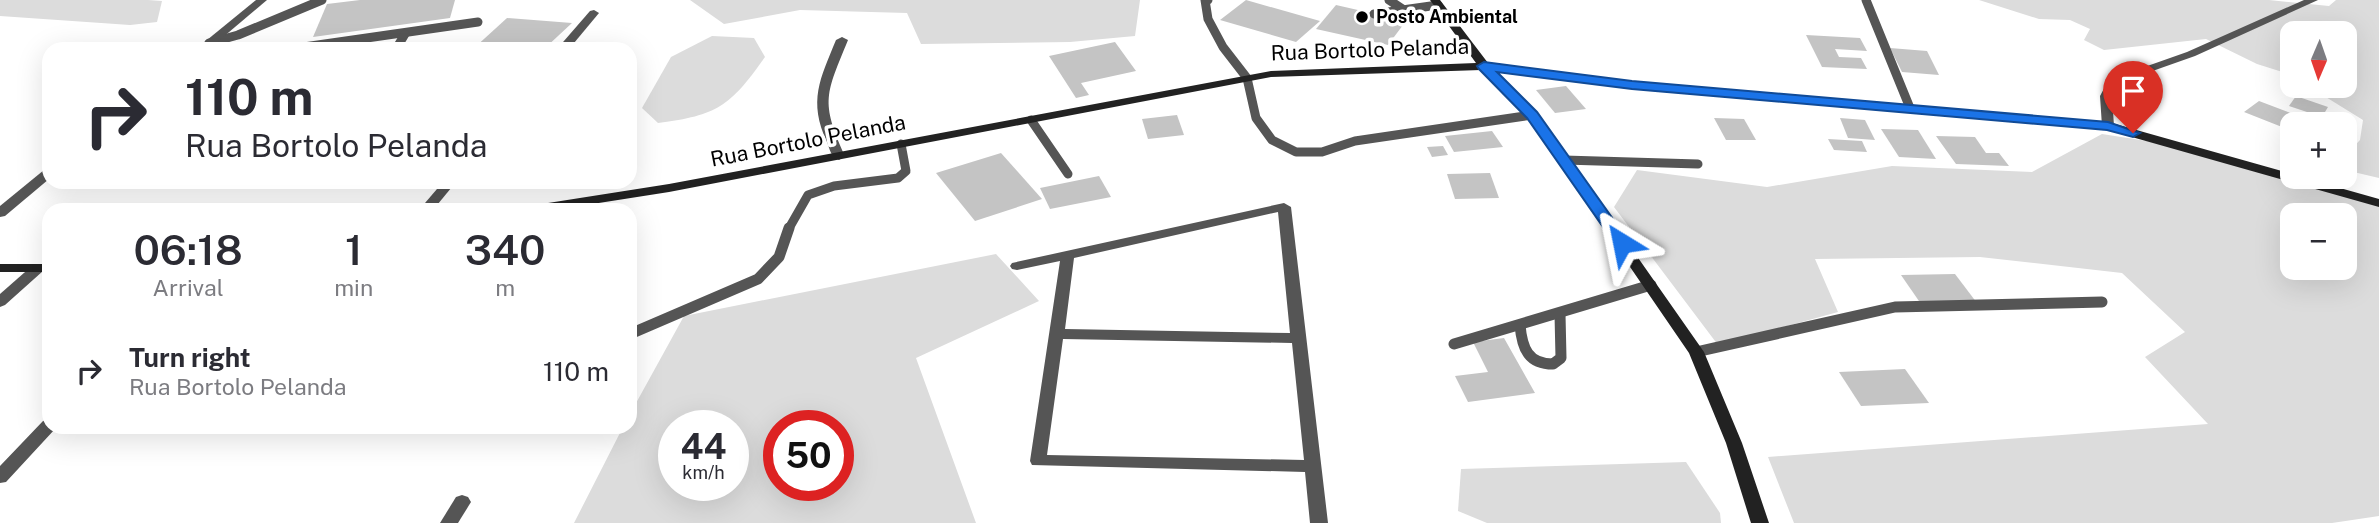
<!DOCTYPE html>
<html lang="en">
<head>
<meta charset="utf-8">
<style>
	:root { --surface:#fff; --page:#f7f7f7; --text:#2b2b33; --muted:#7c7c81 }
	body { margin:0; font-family:"Public Sans",sans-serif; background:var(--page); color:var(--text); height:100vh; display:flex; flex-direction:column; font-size:26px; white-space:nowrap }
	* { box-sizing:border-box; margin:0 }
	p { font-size:23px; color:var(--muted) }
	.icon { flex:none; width:38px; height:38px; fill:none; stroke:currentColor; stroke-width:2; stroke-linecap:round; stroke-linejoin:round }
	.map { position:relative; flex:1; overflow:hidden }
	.side { position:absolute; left:42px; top:203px; width:595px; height:231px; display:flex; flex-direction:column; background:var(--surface); border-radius:21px; box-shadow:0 7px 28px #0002 }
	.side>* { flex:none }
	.top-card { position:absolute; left:42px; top:42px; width:595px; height:147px; border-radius:21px; box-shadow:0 7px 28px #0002; background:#fff; color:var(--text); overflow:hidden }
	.needle { width:46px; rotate:182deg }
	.buttons { position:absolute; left:2280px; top:21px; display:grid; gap:14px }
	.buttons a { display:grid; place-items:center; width:77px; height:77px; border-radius:14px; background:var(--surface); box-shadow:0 7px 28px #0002; font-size:35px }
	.speed { position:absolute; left:658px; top:410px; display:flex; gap:14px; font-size:35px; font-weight:700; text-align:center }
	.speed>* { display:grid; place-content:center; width:91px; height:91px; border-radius:50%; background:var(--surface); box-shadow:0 7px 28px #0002; line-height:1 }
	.speed small { font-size:18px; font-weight:400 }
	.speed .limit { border:10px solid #d22; background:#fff; color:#111 }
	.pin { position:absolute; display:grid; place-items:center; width:60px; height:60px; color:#fff; margin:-72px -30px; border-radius:50% 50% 50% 0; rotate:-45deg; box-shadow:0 0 7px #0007 }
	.pin .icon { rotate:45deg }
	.me { position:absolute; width:77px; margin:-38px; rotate:325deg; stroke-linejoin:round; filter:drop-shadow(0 0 5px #0008) }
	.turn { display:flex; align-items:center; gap:24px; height:147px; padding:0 28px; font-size:32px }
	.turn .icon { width:91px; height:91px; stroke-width:2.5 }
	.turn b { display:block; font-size:49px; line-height:60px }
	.eta { display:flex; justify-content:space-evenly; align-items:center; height:119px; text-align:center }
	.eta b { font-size:42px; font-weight:600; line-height:49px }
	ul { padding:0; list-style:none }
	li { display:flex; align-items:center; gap:21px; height:98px; padding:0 28px }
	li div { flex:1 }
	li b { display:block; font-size:26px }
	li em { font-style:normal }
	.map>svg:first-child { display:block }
	.green { fill:#dcdcdc; fill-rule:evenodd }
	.building { fill:#c4c4c4 }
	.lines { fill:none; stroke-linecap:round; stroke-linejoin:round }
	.lane-far1 { stroke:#555; stroke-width:9 }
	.lane { stroke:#555; stroke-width:11 }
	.street { fill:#555; fill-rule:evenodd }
	.secondary { fill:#222; fill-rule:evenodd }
	.route { fill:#1a73e8; stroke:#114b97; stroke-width:2 }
	.poi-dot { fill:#000; stroke:#fff; stroke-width:2.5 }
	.labels { text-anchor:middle; stroke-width:7; stroke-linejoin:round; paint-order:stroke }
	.far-poi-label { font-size:18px; font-weight:bold; fill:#000; stroke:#fff; text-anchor:start }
	.street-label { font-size:21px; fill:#000; stroke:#fff }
</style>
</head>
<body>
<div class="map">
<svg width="2379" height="523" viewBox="0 0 2379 523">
	<rect width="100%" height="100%" fill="#fff"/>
	<g class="green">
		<path d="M 0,0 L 148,0 L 162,1 L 157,22 L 130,25 L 0,16 Z"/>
		<path d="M 690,0 L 1140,0 L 1135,36 L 1070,42 L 921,44 L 907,13 L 800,10 L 724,24 Z"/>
		<path d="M 1979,0 L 2269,0 L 2329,6 L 2336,0 L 2379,0 L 2379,178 L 2345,170 L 2345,156 L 2360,140 L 2363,120 L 2308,86 L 2345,86 L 2345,33 L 2292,33 L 2292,75 L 2257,64 L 2206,39 L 2104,50 L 2084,40 L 2090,29 L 2070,20 L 2039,19 Z"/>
		<path d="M 712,36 L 754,38 L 765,57 C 730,106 718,115 658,123 L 642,108 L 671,57 Z"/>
		<path d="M 2102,134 L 2166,144 L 2379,205 L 2379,516 L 2332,523 L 1794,523 L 1768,457 L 2208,424 L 2145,357 L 2185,332 L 2122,273 L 1980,257 L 1815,259 L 1838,312 L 1718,345 L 1614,207 L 1637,170 L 1767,187 L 1892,166 L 2032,172 ZM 2292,215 L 2345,215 L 2345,268 L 2292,268 Z"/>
		<path d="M 996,254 L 1039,301 L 916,358 L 976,523 L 574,523 L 623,427 L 630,427 L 630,414 L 684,316 ZM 674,425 L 733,425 L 733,485 L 674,485 ZM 779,425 L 838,425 L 838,485 L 779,485 Z"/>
		<path d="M 1686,462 L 1720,513 L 1721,523 L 1487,523 L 1458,511 L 1461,469 Z"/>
	</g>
	<g class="building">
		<path d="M 360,0 L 455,0 L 450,18 L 313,37 L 327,4 Z"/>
		<path d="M 1246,0 L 1320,21 L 1296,42 L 1220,20 Z"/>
		<path d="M 1336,5 L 1406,21 L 1388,45 L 1316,29 Z"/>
		<path d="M 507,18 L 572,23 L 544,49 L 473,49 Z"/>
		<path d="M 1806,35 L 1860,38 L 1867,51 L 1835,49 L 1839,57 L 1861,58 L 1867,69 L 1822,67 Z"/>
		<path d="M 1115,42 L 1136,71 L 1081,83 L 1089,95 L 1076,98 L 1049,56 Z"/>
		<path d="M 1890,48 L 1927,51 L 1939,75 L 1902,72 Z"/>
		<path d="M 1566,86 L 1586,109 L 1555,113 L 1536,90 Z"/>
		<path d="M 2296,96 L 2328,107 L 2322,117 L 2289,106 Z"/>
		<path d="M 2259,101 L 2320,124 L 2288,123 L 2282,127 L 2244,112 Z"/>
		<path d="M 1177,115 L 1184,135 L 1148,139 L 1142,119 Z"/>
		<path d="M 1714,118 L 1744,119 L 1756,140 L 1726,140 Z"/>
		<path d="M 1840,118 L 1865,120 L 1875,140 L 1848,138 Z"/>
		<path d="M 1881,129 L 1918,130 L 1936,159 L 1899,157 Z"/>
		<path d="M 1492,131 L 1503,147 L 1454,152 L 1445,136 Z"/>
		<path d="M 1936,136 L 1975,137 L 1986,153 L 1999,153 L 2009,166 L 1956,164 Z"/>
		<path d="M 1828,139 L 1862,141 L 1867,152 L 1834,150 Z"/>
		<path d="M 1443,146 L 1448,155 L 1432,157 L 1427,147 Z"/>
		<path d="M 1001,153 L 1042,199 L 975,221 L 936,173 Z"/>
		<path d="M 1490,173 L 1499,198 L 1455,199 L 1447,174 Z"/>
		<path d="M 1099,176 L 1111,197 L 1050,209 L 1040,188 Z"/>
		<path d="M 76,182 L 111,182 L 105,187 L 71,186 Z"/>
		<path d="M 1955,274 L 1977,303 L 1921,304 L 1901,275 Z"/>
		<path d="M 1504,338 L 1535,393 L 1468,402 L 1455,376 L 1488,372 L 1473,342 Z"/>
		<path d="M 1905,369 L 1929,403 L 1861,406 L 1839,372 Z"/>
	</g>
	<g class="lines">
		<g class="lane-far1">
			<path d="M 1208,0 L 1205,0 L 1208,19 L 1223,47 L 1247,78 L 1256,118 L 1272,140 L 1296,152 L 1322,152 L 1355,141 L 1532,115"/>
			<path d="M 1389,0 L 1404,10"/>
			<path d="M 1866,0 L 1910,108"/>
			<path d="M 1374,14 L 1438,5"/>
			<path d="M 209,43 L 238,35 L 322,0"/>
			<path d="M 290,49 L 478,22"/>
			<path d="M 396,49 L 405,34"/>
			<path d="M 1031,120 L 1068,174"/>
			<path d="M 1564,160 L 1698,164"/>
			<path d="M 788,230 L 808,195 L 834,186 L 898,178 L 906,171 L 901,144"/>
		</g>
		<g class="lane">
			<path d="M 1520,325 C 1522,348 1528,364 1553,364 L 1561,358 L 1560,314"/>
			<path d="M 630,334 L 758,279 L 779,257 L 789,228"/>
			<path d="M 1454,344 L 1651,285"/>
			<path d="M 1696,352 L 1895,307 L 2102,302"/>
		</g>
		<g class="street">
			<path d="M 256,0 L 267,0 L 209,49 L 196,49 Z"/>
			<path d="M 2304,0 L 2318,0 L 2195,56 L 2127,80 L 2116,87 L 2112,96 L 2114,126 L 2108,130 L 2102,126 L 2100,96 L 2107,83 L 2119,76 L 2187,52 Z"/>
			<path d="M 594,10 L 599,13 L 569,49 L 557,49 L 590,11 Z"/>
			<path d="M 842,37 L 848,40 C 826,94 820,101 845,156 L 839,160 C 831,157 830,150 827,142 C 808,101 820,79 836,40 Z"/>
			<path d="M 49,169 L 49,179 L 5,216 L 0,217 L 0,206 L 44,170 Z"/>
			<path d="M 443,182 L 456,182 L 433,210 L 419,210 Z"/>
			<path d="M 1284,203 L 1291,207 L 1328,523 L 1310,523 L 1305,472 L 1032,465 L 1030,461 L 1060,261 L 1017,270 L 1012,269 L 1010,266 L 1012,263 ZM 1278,212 L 1290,333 L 1065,329 L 1074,258 ZM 1063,339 L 1292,343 L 1304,460 L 1047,455 Z"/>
			<path d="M 38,264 L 43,265 L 45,268 L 43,271 L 5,305 L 0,307 L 0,294 L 33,265 Z"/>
			<path d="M 49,419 L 49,427 L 56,427 L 55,429 L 6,482 L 0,483 L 0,466 L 43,421 Z"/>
			<path d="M 462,495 L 468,497 L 471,502 L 458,523 L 440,523 L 456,497 Z"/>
		</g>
		<g class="secondary">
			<path d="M 1430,0 L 1440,0 L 1488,63 L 1632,81 L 2108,122 L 2292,174 L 2292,177 L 2301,177 L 2379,199 L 2379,207 L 2107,130 L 1632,89 L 1495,71 L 1536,112 L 1704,352 L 1742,443 L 1769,523 L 1751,523 L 1726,443 L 1689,353 L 1528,118 L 1481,70 L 1271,77 L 669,192 L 554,210 L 522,210 L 529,206 L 669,184 L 1271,71 L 1476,63 Z"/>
			<rect x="0" y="264" width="49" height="8"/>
		</g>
	</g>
	<path class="route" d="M 1484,62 L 1632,81 L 2108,122 L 2140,133 L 2133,137 L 2107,130 L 1632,89 L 1497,72 L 1537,112 L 1630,243 L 1622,248 L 1617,247 L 1527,118 L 1479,69 L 1477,66 Z"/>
	<circle class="poi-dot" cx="1362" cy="17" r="7"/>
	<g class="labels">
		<g class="far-poi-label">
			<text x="1376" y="23">Posto Ambiental</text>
		</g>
		<g class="street-label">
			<text transform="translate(1370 50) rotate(-2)" y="7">Rua Bortolo Pelanda</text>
			<text transform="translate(808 141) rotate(-11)" y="7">Rua Bortolo Pelanda</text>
		</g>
	</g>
</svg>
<div class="buttons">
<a><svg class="needle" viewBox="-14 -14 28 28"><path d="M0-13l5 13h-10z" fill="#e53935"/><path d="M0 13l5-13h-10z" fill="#7c7c81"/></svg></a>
<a>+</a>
<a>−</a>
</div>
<div class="speed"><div>44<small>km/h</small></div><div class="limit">50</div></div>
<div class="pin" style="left:2133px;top:133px;background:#d93025"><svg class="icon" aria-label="arrive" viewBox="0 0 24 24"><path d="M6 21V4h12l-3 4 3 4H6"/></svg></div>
<svg class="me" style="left:1622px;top:243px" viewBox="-20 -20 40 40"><path d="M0-17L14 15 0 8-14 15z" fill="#1a73e8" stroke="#fff" stroke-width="4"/></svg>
<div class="top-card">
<div class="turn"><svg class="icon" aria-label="right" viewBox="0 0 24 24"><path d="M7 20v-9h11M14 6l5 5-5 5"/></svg><div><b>110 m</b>Rua Bortolo Pelanda</div></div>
</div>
<section class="side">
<div class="eta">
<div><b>06:18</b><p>Arrival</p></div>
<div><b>1</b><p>min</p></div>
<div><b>340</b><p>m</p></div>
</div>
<ul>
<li><svg class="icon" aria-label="right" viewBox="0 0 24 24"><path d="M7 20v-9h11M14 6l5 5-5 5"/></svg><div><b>Turn right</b><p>Rua Bortolo Pelanda</p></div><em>110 m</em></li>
</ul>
</section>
</div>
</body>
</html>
